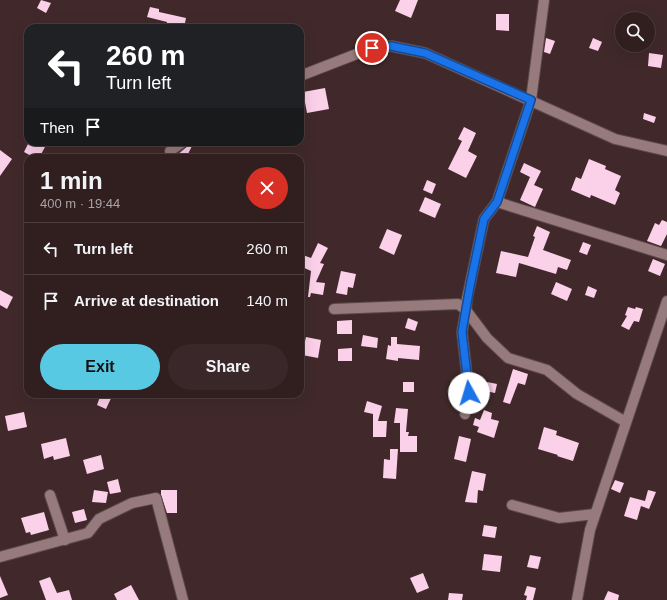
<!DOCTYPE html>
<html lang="en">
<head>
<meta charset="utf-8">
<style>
	:root { --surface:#311f20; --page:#392729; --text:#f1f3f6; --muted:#a8a2a5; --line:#4c3d3e; --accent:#58c9e3 }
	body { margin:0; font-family:Arial,sans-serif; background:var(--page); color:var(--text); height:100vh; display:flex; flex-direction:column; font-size:15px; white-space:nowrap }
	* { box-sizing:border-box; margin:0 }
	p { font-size:13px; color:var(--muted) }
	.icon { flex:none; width:22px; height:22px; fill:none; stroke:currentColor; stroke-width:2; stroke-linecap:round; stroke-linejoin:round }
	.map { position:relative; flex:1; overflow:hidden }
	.details { position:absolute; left:24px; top:154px; width:280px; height:244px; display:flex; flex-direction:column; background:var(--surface); border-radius:12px; box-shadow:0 4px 16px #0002,0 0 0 1px var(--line) }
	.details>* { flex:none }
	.hud { position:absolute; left:24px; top:24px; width:280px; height:122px; border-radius:12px; box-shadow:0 4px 16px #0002,0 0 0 1px var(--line); background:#202124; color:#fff; overflow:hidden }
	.fabs { position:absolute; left:615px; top:12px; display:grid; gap:8px }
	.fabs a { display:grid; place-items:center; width:40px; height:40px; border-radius:50%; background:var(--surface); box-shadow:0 4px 16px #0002,0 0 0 1px var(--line); font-size:20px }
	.pin { position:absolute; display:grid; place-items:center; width:34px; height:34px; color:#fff; margin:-17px; border:2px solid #fff; border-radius:50%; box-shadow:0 1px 4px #0007 }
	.me { position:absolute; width:44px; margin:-22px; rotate:354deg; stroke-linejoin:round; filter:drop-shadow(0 0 3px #0008) }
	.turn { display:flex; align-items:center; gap:14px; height:84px; padding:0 16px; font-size:18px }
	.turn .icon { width:52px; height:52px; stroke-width:2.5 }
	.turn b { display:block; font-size:28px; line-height:34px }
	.then { display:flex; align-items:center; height:38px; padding:0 16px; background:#0003; gap:8px; font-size:15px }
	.round { display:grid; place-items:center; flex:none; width:42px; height:42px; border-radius:21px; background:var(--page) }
	.headline { display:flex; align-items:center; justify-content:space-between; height:68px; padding:0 16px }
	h1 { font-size:24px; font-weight:700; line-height:30px }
	.button { display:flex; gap:8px; margin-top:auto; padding:8px 16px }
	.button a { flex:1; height:46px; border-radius:24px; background:var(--accent); color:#111; font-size:16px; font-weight:700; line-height:46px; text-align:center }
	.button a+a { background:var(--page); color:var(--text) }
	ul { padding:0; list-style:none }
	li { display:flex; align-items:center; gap:12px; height:52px; padding:0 16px; border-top:1px solid var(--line) }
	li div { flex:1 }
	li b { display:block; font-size:15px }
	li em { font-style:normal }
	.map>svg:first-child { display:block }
	.building { fill:#fbd0e9 }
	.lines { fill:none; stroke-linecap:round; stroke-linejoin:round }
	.minor-casing { stroke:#5c484a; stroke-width:12 }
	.minor { stroke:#977b7c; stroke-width:10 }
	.route-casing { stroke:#114b97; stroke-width:10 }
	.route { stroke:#1a73e8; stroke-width:7 }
</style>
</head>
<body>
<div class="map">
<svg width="667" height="600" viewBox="0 0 667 600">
	<rect width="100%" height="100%" fill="#41292b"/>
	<g class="building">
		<path d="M 41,0 L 51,3 L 46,13 L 37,8 Z"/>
		<path d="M 400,0 L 418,0 L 411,18 L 395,11 Z"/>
		<path d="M 150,7 L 159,9 L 159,12 L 186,18 L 184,28 L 166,28 L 167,22 L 147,17 Z"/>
		<path d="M 496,14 L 509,14 L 509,31 L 496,30 Z"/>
		<path d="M 546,38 L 555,41 L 550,54 L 544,52 Z"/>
		<path d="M 593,38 L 602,42 L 598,51 L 589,48 Z"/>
		<path d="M 649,53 L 663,55 L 661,68 L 648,66 Z"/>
		<path d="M 325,88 L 329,109 L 307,113 L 303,92 Z"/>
		<path d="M 644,113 L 656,117 L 654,123 L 643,119 Z"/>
		<path d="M 464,127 L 476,133 L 468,151 L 477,156 L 466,178 L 448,169 L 462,141 L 458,139 Z"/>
		<path d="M 29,142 L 36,142 L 45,147 L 39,158 L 35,158 L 24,152 Z"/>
		<path d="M 189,145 L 192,146 L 186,158 L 182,158 L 177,155 Z"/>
		<path d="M 0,150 L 12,159 L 0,176 Z"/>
		<path d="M 589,159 L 606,166 L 605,169 L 621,176 L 615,190 L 620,193 L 615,205 L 591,195 L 590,198 L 571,190 L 576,177 L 581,179 Z"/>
		<path d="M 524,163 L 541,171 L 534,185 L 543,189 L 535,207 L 520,200 L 530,177 L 520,172 Z"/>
		<path d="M 427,180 L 436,184 L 432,194 L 423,190 Z"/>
		<path d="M 425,197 L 441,204 L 435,218 L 419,211 Z"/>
		<path d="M 662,220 L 667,222 L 667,234 L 661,246 L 647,241 L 655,223 L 659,225 Z"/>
		<path d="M 537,226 L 550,232 L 543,250 L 571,260 L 567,270 L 558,267 L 556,274 L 519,263 L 516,277 L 496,273 L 501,251 L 528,257 L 535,237 L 533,236 Z"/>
		<path d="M 387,229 L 402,235 L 394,255 L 379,248 Z"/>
		<path d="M 583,242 L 591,245 L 587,255 L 579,252 Z"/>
		<path d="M 318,243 L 328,248 L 320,263 L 324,264 L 316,282 L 325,283 L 323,295 L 311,293 L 310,297 L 308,297 L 311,271 L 300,266 L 300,254 L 311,258 Z"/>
		<path d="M 653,259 L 665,264 L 660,276 L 648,271 Z"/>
		<path d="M 341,271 L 356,274 L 353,288 L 348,287 L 347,295 L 336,293 Z"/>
		<path d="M 556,282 L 572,289 L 567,301 L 551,294 Z"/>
		<path d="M 588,286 L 597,290 L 594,298 L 585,295 Z"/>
		<path d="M 0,290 L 13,297 L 7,309 L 0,305 Z"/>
		<path d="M 628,307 L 635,309 L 636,307 L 643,309 L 639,322 L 634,321 L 629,330 L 621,326 L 627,316 L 625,315 Z"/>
		<path d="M 408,318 L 418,322 L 415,331 L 405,328 Z"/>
		<path d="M 352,320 L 352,334 L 337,334 L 337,321 Z"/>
		<path d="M 363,335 L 378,338 L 377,348 L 361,346 Z"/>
		<path d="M 306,337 L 321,340 L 318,358 L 302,355 Z"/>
		<path d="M 391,337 L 397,337 L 397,344 L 420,346 L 419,360 L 398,358 L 398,361 L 386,359 L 388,345 L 391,346 Z"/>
		<path d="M 352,348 L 352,361 L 338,361 L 338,349 Z"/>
		<path d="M 513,369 L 528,374 L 525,385 L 518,383 L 510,404 L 503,402 Z"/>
		<rect x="403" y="382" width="11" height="10"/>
		<path d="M 487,382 L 497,384 L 495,393 L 485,391 Z"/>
		<path d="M 101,394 L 113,394 L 106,409 L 97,405 Z"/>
		<path d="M 367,401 L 382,406 L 378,421 L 387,421 L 386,437 L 373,437 L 373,414 L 364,412 Z"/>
		<path d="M 396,408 L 408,409 L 406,432 L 409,432 L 408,436 L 417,436 L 417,452 L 400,452 L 400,423 L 394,423 Z"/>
		<path d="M 484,410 L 492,413 L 491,419 L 499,421 L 494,438 L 477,432 L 479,427 L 473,425 L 475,418 L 480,420 Z"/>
		<path d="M 24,412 L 27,427 L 8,431 L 5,416 Z"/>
		<path d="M 544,427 L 557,431 L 556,435 L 579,443 L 573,461 L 557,456 L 558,455 L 538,449 Z"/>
		<path d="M 459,436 L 471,439 L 466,462 L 454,459 Z"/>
		<path d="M 66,438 L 70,456 L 54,460 L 53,456 L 44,459 L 41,444 Z"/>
		<path d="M 390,449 L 398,449 L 396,479 L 383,478 L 384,459 L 390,460 Z"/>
		<path d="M 101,455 L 104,469 L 87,474 L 83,460 Z"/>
		<path d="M 472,471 L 486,474 L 483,491 L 478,490 L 477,503 L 465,502 Z"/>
		<path d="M 118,479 L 121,492 L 110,494 L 107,482 Z"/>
		<path d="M 615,480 L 624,483 L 620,493 L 611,489 Z"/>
		<path d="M 94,490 L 108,492 L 106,503 L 92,502 Z"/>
		<path d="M 161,490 L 177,490 L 177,513 L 167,513 L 161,495 Z"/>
		<path d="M 648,490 L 656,492 L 649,509 L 641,506 L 637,520 L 624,516 L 630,497 L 645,501 Z"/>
		<path d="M 84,509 L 87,520 L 75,523 L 72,512 Z"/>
		<path d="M 44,512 L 49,530 L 31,535 L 30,532 L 26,533 L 21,518 Z"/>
		<path d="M 484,525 L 497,527 L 495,538 L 482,536 Z"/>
		<path d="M 484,554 L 502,556 L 500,572 L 482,570 Z"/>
		<path d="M 530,555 L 541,557 L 538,569 L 527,567 Z"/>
		<path d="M 423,573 L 429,588 L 417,593 L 410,578 Z"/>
		<path d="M 0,576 L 8,595 L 0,598 Z"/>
		<path d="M 50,577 L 57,593 L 69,590 L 72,600 L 46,600 L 39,581 Z"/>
		<path d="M 131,585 L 139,600 L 117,600 L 114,594 Z"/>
		<path d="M 527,586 L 536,588 L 533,600 L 526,600 L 527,596 L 524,595 Z"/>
		<path d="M 608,591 L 619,595 L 618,600 L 604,600 Z"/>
		<path d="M 449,593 L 463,594 L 462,600 L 448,600 Z"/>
	</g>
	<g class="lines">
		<g class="minor-casing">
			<g id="minor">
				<path d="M 544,0 L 531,100 L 497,202 L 667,255"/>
				<path d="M 300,76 L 372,48 L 391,46 L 425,53 L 615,139 L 667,151"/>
				<path d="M 170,151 L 183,142"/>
				<path d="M 334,309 L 458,304 L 466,310 L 487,338 L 508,358 L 547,370 L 577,394 L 626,422"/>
				<path d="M 465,414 L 469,393 L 462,332 L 466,310 L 467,299 L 484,219 L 497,202"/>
				<path d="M 50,495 L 65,540"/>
				<path d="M 512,505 L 559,518 L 595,514"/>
				<path d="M 0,557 L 88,533 L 99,519 L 132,503 L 156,498 L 183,600"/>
				<path d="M 577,600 L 590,530 L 667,301"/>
			</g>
		</g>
		<use href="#minor" class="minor"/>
	</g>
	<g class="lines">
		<g class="route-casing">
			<path id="route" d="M 372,48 L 391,46 L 425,53 L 531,100 L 497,202 L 484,219 L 470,286 L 462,332 L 469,393"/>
		</g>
		<use href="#route" class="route"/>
	</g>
</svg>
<div class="fabs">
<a><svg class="icon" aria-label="search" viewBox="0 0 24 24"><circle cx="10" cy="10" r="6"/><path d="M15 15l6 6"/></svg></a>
</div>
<div class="pin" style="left:372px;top:48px;background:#d93025"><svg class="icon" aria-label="arrive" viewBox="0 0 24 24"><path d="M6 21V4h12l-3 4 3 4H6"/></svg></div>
<svg class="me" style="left:469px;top:393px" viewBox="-20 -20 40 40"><circle r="19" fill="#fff"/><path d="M0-13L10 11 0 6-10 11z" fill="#1a73e8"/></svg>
<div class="hud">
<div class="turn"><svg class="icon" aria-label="left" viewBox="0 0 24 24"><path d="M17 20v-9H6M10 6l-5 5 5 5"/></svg><div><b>260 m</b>Turn left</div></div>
<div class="then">Then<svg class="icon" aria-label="arrive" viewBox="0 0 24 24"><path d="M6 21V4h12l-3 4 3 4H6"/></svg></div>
</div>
<section class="details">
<div class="headline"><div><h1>1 min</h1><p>400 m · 19:44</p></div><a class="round" style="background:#d93025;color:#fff"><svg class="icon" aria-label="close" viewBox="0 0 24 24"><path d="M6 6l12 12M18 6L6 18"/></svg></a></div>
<ul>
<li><svg class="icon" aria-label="left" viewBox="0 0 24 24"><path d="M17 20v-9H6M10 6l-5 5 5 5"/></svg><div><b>Turn left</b></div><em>260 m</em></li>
<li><svg class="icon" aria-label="arrive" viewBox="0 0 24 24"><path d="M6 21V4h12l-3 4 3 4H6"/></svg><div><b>Arrive at destination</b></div><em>140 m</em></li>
</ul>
<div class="button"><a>Exit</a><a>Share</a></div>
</section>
</div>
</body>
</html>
